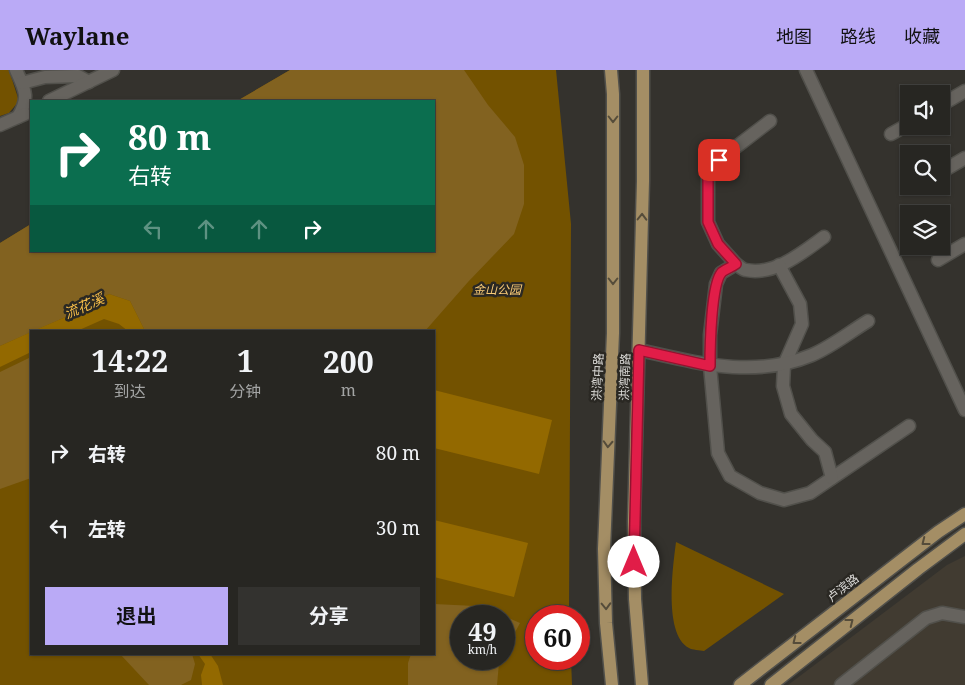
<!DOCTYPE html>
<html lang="zh">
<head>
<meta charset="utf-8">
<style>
	:root { --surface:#272622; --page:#33322f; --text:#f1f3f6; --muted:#a4a5a5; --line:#434340; --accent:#baaaf6 }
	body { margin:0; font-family:"Noto Serif","Noto Sans SC",serif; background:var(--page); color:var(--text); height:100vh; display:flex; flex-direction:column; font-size:19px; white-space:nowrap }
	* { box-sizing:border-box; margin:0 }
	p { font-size:16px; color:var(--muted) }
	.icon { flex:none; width:28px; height:28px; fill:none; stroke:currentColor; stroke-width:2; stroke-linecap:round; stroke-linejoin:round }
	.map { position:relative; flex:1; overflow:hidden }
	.panel { position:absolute; left:30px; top:260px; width:405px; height:325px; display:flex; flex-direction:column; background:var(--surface); border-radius:0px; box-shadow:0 1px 4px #0004,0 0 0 1px var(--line) }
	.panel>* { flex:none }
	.top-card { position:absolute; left:30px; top:30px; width:405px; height:152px; border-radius:0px; box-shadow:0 1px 4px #0004,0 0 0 1px var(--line); background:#0b6e4f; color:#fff; overflow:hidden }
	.controls { position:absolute; left:900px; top:15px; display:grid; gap:10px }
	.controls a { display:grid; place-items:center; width:50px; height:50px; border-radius:0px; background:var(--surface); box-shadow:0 1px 4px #0004,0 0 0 1px var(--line); font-size:25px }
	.speed { position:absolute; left:450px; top:535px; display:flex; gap:10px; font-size:25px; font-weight:700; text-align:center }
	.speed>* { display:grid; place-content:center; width:65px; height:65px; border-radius:50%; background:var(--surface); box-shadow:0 1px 4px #0004,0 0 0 1px var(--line); line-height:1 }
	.speed small { font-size:12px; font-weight:400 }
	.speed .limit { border:8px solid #d22; background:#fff; color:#111 }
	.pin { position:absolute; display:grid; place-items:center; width:42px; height:42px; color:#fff; margin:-21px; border-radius:10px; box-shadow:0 2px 8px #0006 }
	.me { position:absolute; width:55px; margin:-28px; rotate:0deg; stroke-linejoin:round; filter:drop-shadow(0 0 4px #0008) }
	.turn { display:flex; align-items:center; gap:18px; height:105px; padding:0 15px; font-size:22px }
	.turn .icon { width:65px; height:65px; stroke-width:2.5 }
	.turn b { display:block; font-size:35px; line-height:42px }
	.lanes { display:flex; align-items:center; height:48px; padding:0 15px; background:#0003; justify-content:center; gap:25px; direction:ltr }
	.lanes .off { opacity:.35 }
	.eta { display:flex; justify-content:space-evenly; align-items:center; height:85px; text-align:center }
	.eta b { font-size:30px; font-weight:700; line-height:35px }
	.primary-button { display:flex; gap:10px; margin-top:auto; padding:10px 15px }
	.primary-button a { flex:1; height:58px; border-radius:0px; background:var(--accent); color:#111; font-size:20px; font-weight:700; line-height:58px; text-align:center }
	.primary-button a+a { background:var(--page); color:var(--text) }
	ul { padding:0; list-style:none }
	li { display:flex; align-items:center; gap:15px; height:75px; padding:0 15px }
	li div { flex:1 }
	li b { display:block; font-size:19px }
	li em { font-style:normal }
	header { display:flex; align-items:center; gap:30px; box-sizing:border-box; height:70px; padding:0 25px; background:var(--accent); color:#111 }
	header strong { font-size:24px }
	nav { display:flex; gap:28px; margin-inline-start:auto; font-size:18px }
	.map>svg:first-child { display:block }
	.built { fill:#413b31 }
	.green { fill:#735200; fill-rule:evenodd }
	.forest { fill:#826220 }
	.water { fill:#936900 }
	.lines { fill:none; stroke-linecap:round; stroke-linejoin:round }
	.minor-casing { stroke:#51504b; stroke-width:15 }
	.major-casing { stroke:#51504b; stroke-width:15 }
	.minor { stroke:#66635e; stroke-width:12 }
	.major { stroke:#a48e65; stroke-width:12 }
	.oneway { stroke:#554c3a }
	.route-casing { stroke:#92132f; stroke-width:12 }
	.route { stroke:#e11d48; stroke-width:9 }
	.labels { text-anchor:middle; stroke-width:5; stroke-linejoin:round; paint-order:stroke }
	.park-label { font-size:12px; font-style:italic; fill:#f9cb77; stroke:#2a2823 }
	.street-label { font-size:12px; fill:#dbdad7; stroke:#2a2823 }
	.water-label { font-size:14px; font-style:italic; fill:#f6bd49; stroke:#2a2823 }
</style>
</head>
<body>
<header>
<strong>Waylane</strong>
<nav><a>地图</a><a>路线</a><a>收藏</a></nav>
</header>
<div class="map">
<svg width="965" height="615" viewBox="0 0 965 615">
	<rect width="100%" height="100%" fill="#34322d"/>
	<path class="built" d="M 965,486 L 965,615 L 788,615 L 947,495 Z"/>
	<g class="green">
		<path d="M 0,0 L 9,0 L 19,31 L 9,43 L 0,46 Z"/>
		<path d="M 290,0 L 556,0 L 571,154 L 569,546 L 536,546 L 536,589 L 571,589 L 572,615 L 0,615 L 0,173 L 31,154 L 31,181 L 434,181 L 434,31 L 237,31 ZM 31,261 L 434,261 L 434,584 L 31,584 ZM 461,546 L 504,546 L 504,589 L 461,589 Z"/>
		<path d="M 676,472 L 784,524 L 704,581 C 700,580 692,580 689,578 C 663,564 673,496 676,472 Z"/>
	</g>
	<g class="forest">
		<path d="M 290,0 L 464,0 L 488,35 L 515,67 L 524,95 L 524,134 L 514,164 L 468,212 L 425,261 L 145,261 L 130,231 L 109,224 L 68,246 L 0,276 L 0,173 L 31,154 L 31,181 L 434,181 L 434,31 L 237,31 Z"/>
		<path d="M 31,287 L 31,408 L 0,419 L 0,302 Z"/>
		<path d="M 434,534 L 475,536 L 503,546 L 461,546 L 461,589 L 501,589 L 499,593 L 497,615 L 408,615 L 408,593 L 411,584 L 434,584 Z"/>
		<path d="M 504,546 L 520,553 L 504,583 Z"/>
		<path d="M 120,584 L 192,584 L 195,594 L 191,610 L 181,615 L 149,615 Z"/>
	</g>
	<g class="water">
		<path d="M 109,224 L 130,231 L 145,261 L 128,261 L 119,254 L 104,249 L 77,261 L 33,261 L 68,246 Z"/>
		<path d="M 31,262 L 31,282 L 0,297 L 0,276 Z"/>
		<path d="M 434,320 L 552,350 L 539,404 L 434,378 Z"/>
		<path d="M 434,450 L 528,473 L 514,527 L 434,507 Z"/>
		<path d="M 198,584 L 210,584 L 218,596 L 223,615 L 202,615 L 201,605 L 205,594 Z"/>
	</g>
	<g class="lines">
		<g class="minor-casing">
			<g id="minor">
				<path d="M 16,0 C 25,20 30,27 18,47"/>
				<path d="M 806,0 L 965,340"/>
				<path d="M 22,13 L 45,7 L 78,6 L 89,12"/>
				<path d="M 49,31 L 113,0"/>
				<path d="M 941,35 L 965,21"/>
				<path d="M 770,51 L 719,90 L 708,102 L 708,152 L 718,174 L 736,194 L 721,203 L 716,214 L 710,265 L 710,296 L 718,383 L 730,406 L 760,423 L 784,430 L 810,423 L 909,356"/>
				<path d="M 0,55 L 25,44"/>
				<path d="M 891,64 L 909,54"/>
				<path d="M 941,102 L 965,88"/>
				<path d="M 938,190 L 965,174"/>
				<path d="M 736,194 C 739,196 743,200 746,200 C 775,206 803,182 824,167"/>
				<path d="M 779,195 L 800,234 L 802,254 L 784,295 L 783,316 L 791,344 L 812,370 L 825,382 L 832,408"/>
				<path d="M 639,280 C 698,293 754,309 812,285 C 831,277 850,262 868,251"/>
				<path d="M 841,615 L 926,548 L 942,543 L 965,547"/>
			</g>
		</g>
		<g class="major-casing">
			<g id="major">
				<path d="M 611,0 L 613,24 L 613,263 L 604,479 L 606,553 L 612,615"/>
				<path d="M 642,615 L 635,529 L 634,452 L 643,111 L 643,0"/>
				<path d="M 740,615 L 938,462 L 965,444"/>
				<path d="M 771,615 L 918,499 L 965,464"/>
			</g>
		</g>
		<use href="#minor" class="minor"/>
		<use href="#major" class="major"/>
	</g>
	<defs><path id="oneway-chevron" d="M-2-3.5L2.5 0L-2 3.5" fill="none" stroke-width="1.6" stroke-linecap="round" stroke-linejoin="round" transform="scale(1.25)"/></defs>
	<g class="oneway">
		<use href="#oneway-chevron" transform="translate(613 49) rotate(90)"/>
		<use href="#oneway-chevron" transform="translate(642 147) rotate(-89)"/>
		<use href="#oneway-chevron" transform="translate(613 211) rotate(90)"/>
		<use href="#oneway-chevron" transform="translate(608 374) rotate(93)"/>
		<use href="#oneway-chevron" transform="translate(925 472) rotate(142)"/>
		<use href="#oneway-chevron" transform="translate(606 536) rotate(88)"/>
		<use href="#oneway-chevron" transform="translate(850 552) rotate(-38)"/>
		<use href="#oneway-chevron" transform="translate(796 571) rotate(142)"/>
	</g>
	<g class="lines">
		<g class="route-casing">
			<path id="route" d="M 634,492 L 639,280 L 710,296 C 710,278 711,213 722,202 C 726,199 732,197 736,194 L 718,174 L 708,152 L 708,102 L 719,90"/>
		</g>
		<use href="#route" class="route"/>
	</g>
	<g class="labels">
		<g class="park-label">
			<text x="497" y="224">金山公园</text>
		</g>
		<g class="street-label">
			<text transform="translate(598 307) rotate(-87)" y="4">洪湾中路</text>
			<text transform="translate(625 307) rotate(-88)" y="4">洪湾南路</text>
			<text transform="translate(843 518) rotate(-38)" y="4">卢滨路</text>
		</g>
		<g class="water-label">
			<text transform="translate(84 236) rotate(-24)" y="5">流花溪</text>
		</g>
	</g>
</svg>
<div class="controls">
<a><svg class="icon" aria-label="sound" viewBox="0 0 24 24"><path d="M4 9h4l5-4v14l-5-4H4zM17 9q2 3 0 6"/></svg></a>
<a><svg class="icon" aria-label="search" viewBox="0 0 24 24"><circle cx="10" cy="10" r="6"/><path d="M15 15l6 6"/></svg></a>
<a><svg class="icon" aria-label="layers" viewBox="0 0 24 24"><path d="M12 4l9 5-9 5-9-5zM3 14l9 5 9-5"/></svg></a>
</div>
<div class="speed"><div>49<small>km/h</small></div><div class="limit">60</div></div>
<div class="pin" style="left:719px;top:90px;background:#d93025"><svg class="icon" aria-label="arrive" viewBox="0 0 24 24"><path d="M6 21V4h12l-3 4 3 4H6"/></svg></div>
<svg class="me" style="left:634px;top:492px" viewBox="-20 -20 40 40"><circle r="19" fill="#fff"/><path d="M0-13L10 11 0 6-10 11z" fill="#e11d48"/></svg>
<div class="top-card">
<div class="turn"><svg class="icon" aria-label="right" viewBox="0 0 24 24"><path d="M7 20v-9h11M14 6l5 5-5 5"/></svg><div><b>80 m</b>右转</div></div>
<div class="lanes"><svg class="icon off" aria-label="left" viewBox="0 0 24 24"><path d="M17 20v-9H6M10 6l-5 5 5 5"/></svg><svg class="icon off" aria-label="ahead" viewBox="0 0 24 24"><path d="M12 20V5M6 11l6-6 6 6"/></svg><svg class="icon off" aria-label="ahead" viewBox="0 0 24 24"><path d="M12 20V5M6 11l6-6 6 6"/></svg><svg class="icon" aria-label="right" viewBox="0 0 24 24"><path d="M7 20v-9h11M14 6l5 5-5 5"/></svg></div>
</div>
<section class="panel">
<div class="eta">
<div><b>14:22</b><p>到达</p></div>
<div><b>1</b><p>分钟</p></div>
<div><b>200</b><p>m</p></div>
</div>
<ul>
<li><svg class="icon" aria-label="right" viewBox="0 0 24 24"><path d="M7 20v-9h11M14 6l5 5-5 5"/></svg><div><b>右转</b></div><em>80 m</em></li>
<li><svg class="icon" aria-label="left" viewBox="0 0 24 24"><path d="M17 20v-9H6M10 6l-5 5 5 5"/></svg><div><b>左转</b></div><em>30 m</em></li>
</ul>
<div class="primary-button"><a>退出</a><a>分享</a></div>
</section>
</div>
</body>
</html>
